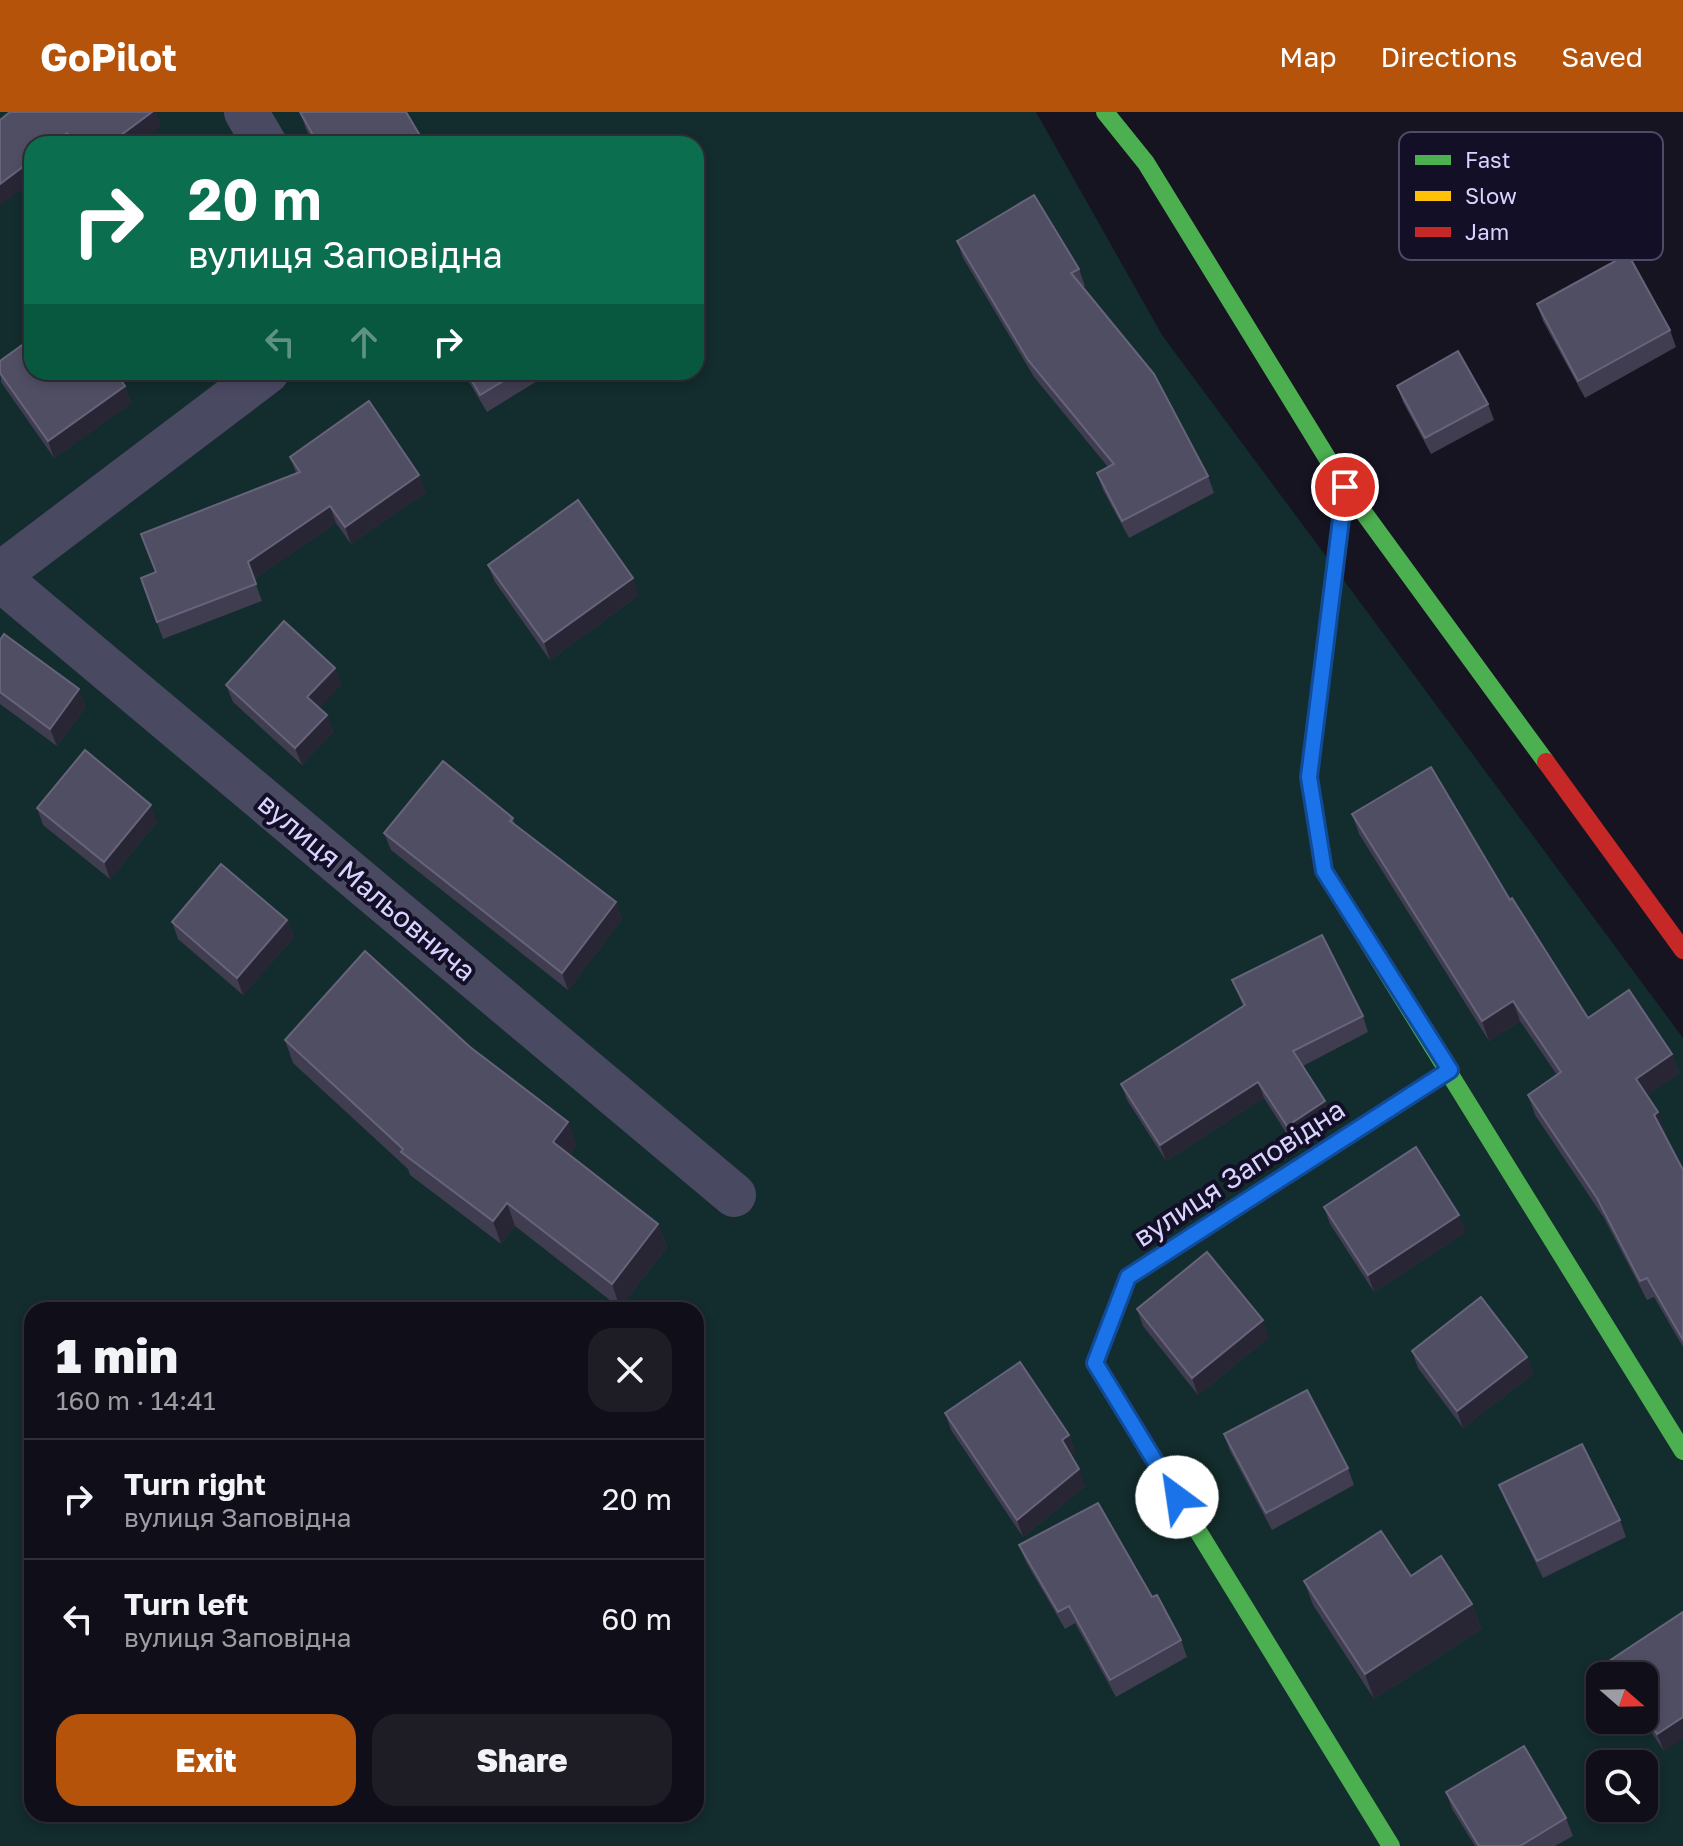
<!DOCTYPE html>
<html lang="en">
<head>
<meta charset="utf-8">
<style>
	:root { --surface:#100f19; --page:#1e1d26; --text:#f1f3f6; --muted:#9c9ca2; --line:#302f38; --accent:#b45309 }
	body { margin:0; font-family:"Golos Text",sans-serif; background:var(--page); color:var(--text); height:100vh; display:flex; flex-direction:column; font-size:30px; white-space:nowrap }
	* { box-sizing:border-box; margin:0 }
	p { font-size:26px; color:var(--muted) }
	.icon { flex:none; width:44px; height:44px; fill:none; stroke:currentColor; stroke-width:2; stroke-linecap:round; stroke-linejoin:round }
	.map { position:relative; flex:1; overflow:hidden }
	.sheet { position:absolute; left:24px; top:1190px; width:680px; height:520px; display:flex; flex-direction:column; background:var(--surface); border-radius:24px; box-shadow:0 4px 12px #0003,0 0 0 2px var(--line) }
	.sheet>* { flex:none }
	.guide { position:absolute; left:24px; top:24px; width:680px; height:244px; border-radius:24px; box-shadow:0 4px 12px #0003,0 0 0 2px var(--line); background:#0b6e4f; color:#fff; overflow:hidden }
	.needle { width:52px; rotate:110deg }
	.tools { position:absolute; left:1586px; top:1550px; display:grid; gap:16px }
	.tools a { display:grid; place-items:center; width:72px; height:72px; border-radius:16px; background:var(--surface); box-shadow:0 4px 12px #0003,0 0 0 2px var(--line); font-size:40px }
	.pin { position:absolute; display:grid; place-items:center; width:68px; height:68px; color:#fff; margin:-34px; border:4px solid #fff; border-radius:50%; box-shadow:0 2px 8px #0007 }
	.me { position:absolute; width:88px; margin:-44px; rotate:329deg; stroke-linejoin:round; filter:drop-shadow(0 0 6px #0008) }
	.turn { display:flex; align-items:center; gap:28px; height:168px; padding:0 32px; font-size:36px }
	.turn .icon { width:104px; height:104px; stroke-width:2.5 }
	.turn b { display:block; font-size:56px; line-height:68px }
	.lanes { display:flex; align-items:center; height:76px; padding:0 32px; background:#0003; justify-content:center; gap:40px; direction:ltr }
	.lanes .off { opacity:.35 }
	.round { display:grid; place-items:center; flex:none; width:84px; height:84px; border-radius:24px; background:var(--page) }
	.head { display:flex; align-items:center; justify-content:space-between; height:136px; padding:0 32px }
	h1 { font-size:48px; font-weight:800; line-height:60px }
	.cta { display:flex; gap:16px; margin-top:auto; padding:16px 32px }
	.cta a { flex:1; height:92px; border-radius:24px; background:var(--accent); color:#fff; font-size:32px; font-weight:800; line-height:92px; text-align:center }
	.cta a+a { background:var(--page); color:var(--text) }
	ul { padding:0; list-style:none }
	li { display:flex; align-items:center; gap:24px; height:120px; padding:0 32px; border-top:2px solid var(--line) }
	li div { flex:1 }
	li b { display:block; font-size:30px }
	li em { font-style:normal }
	header { display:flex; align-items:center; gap:48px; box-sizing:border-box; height:112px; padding:0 40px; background:var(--accent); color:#fff }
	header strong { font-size:38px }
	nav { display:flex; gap:44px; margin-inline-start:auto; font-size:28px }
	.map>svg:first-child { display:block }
	.green { fill:#132c2d; fill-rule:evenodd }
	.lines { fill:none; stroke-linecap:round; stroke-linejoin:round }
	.street { stroke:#4a4962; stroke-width:44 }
	.fast { stroke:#4caf50; stroke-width:18 }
	.slow { stroke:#ffc107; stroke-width:18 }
	.jam { stroke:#c62828; stroke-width:18 }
	.wall { fill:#403d50 }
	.shaded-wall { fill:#282635 }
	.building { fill:#504e63; stroke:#66637b; stroke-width:2 }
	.route-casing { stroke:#114b97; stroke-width:20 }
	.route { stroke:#1a73e8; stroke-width:14 }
	.labels { text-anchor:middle; stroke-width:8; stroke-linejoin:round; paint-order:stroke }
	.street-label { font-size:28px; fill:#d9d4ff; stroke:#130f26 }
	.key { fill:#130f26; stroke:#4e4a67; stroke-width:2 }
	.key-label { font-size:22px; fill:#d9d4ff }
</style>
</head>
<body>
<header>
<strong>GoPilot</strong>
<nav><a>Map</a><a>Directions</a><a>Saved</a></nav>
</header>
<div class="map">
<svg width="1683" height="1734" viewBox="0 0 1683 1734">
	<rect width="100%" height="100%" fill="#161421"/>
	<path class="green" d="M 0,0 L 1036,0 L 1162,223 L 1683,926 L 1683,1734 L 0,1734 ZM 32,32 L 696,32 L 696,260 L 32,260 ZM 32,1198 L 696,1198 L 696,1702 L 32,1702 ZM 1600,1564 L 1644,1564 L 1644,1608 L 1600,1608 ZM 1600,1652 L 1644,1652 L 1644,1696 L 1600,1696 Z"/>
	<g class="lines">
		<g class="street">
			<path d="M 246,0 L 265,32"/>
			<path d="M 0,462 L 267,260"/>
			<path d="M 0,467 L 734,1083"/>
		</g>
		<g class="fast">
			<path d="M 1105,0 L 1146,51 L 1345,375 L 1546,650"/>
			<path d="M 1345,375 L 1309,665 L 1324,759 L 1683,1339"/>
			<path d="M 1119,1189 L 1095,1251 L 1391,1734"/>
		</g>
		<path class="slow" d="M 1119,1189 L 1128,1165 L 1450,958"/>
		<path class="jam" d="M 1546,650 L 1683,838"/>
	</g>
	<g class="wall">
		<path d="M 300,0 L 422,27 L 423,32 L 314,32 L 306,17 Z"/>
		<path d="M 957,129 L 1079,157 L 1085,174 L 1083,175 L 1208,364 L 1214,381 L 1129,426 L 1103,378 L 1097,361 L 1108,355 L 1034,265 L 963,146 Z"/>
		<path d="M 1537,192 L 1670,218 L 1676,235 L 1585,286 L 1543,209 Z"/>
		<path d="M 0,249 L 125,274 L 131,291 L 54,346 L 1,270 Z"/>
		<path d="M 463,260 L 552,260 L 487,300 Z"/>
		<path d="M 1397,274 L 1488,292 L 1494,308 L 1431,342 L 1403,290 Z"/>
		<path d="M 290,345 L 426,380 L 351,432 L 336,411 L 254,467 L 262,489 L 163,527 L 141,466 L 155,460 L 296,361 Z"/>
		<path d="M 488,453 L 639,483 L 550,548 L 495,470 Z"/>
		<path d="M 0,528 L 86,594 L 57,634 L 0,592 Z"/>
		<path d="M 335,556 L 341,573 L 319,596 L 327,603 L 333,620 L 302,653 L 233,590 L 226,573 Z"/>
		<path d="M 37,696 L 157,710 L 110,767 L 43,713 Z"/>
		<path d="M 1352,702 L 1510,788 L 1588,906 L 1672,942 L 1679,961 L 1647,983 L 1665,1020 L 1663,1021 L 1683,1058 L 1683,1235 L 1654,1185 L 1647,1188 L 1604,1106 L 1535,1003 L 1528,983 L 1557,963 L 1520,909 L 1489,929 L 1359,722 Z"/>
		<path d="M 513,706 L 515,713 L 616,790 L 622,807 L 568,878 L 391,738 L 384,721 Z"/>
		<path d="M 287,808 L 294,825 L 243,883 L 178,827 L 172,810 Z"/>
		<path d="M 1232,868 L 1363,904 L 1368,920 L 1303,954 L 1331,1005 L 1292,1030 L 1264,986 L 1166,1049 L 1127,988 L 1121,972 L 1243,894 Z"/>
		<path d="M 285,928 L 577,1033 L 569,1043 L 658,1112 L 667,1135 L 620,1196 L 515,1114 L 501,1132 L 410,1063 L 408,1057 L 293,951 Z"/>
		<path d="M 1324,1095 L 1466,1120 L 1374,1180 L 1330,1112 Z"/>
		<path d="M 1137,1197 L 1269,1225 L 1198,1283 L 1143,1214 Z"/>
		<path d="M 1412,1239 L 1527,1245 L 1533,1262 L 1463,1316 L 1418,1256 Z"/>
		<path d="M 945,1301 L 1069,1323 L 1075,1340 L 1071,1343 L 1085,1374 L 1023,1425 L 951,1318 Z"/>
		<path d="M 1224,1322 L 1348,1356 L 1354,1373 L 1272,1418 L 1230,1339 Z"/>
		<path d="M 1499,1373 L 1620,1408 L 1626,1425 L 1543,1466 L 1506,1390 Z"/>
		<path d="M 1019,1433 L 1152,1485 L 1181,1528 L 1187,1545 L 1116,1585 L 1075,1511 L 1065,1517 L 1026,1450 Z"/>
		<path d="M 1411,1464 L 1472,1492 L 1481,1517 L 1374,1587 L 1313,1493 L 1304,1469 Z"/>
		<path d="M 1683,1500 L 1664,1639 L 1643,1608 L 1644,1608 L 1644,1564 L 1614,1564 L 1609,1549 Z"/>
		<path d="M 1446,1680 L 1566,1706 L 1573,1724 L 1555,1734 L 1475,1734 L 1452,1697 Z"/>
	</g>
	<g class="shaded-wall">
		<path d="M 152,0 L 156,0 L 161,15 L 138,32 L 109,32 Z"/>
		<path d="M 67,21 L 71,32 L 52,32 Z"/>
		<path d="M 32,48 L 32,70 L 0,94 L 0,72 Z"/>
		<path d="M 125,274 L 131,291 L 54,346 L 48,329 Z"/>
		<path d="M 419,363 L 426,380 L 351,432 L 345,415 Z"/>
		<path d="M 330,394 L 336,411 L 254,467 L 248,450 Z"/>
		<path d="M 633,466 L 639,483 L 550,548 L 544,530 Z"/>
		<path d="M 335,556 L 341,573 L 314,603 L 307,585 Z"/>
		<path d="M 79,577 L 86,594 L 57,634 L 50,617 Z"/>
		<path d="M 327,603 L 333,620 L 302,653 L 295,636 Z"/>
		<path d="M 151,693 L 157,710 L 110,767 L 104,750 Z"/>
		<path d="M 616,790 L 622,807 L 568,878 L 562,861 Z"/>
		<path d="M 287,808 L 294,825 L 243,883 L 237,866 Z"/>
		<path d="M 1513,889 L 1520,909 L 1489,929 L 1482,909 Z"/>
		<path d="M 1672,942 L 1679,961 L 1643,986 L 1636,967 Z"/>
		<path d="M 1258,970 L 1264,986 L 1166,1049 L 1160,1033 Z"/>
		<path d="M 1325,989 L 1331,1005 L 1292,1030 L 1287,1014 Z"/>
		<path d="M 1658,1000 L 1665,1020 L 1661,1022 L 1654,1003 Z"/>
		<path d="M 568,1010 L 577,1033 L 561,1053 L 553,1030 Z"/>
		<path d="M 507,1091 L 515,1114 L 501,1132 L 493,1109 Z"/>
		<path d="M 1459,1103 L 1466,1120 L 1374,1180 L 1368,1163 Z"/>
		<path d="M 658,1112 L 667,1135 L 620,1196 L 612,1172 Z"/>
		<path d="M 1263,1208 L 1269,1225 L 1198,1283 L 1192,1266 Z"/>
		<path d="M 1527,1245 L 1533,1262 L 1463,1316 L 1457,1299 Z"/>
		<path d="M 1069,1323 L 1075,1340 L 1068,1345 L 1062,1328 Z"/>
		<path d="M 1079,1357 L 1085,1374 L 1023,1425 L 1017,1408 Z"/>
		<path d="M 1472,1492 L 1481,1517 L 1374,1587 L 1365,1562 Z"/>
		<path d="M 1683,1605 L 1683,1626 L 1664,1639 L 1657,1622 Z"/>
	</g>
	<g class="building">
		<path d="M 10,0 L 152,0 L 109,32 L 75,32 L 67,21 L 52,32 L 32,32 L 32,48 L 0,72 L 0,8 Z"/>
		<path d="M 300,0 L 406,0 L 422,27 L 413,32 L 318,32 Z"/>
		<path d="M 1034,83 L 1079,157 L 1071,161 L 1154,262 L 1208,364 L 1122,409 L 1097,361 L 1114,352 L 1028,248 L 957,129 Z"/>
		<path d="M 1628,142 L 1670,218 L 1578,269 L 1537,192 Z"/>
		<path d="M 32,226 L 32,260 L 115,260 L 125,274 L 48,329 L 0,261 L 0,249 Z"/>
		<path d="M 1458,239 L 1488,292 L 1425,326 L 1397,274 Z"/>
		<path d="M 467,260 L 518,260 L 480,283 Z"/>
		<path d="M 369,289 L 419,363 L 345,415 L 330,394 L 248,450 L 256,472 L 157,510 L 141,466 L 156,460 L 141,422 L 300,360 L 290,345 Z"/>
		<path d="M 578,388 L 633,466 L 544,530 L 488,453 Z"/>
		<path d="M 284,509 L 335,556 L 307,585 L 327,603 L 295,636 L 226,573 Z"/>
		<path d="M 4,522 L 79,577 L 50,617 L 0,580 L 0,528 Z"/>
		<path d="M 85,638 L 151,693 L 104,750 L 37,696 Z"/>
		<path d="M 443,649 L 513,706 L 510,709 L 616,790 L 562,861 L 384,721 Z"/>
		<path d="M 1431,655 L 1510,788 L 1512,786 L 1588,906 L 1629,878 L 1672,942 L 1636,967 L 1658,1000 L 1654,1003 L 1683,1058 L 1683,1228 L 1647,1166 L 1640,1169 L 1597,1086 L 1528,983 L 1561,960 L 1513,889 L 1482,909 L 1352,702 Z"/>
		<path d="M 221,752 L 287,808 L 237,866 L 172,810 Z"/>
		<path d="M 1322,823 L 1363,904 L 1293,939 L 1325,989 L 1287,1014 L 1258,970 L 1160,1033 L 1121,972 L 1245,893 L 1232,868 Z"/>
		<path d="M 365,839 L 470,935 L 568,1010 L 553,1030 L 658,1112 L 612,1172 L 507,1091 L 493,1109 L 401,1040 L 403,1037 L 285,928 Z"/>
		<path d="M 1416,1035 L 1459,1103 L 1368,1163 L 1324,1095 Z"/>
		<path d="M 1207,1140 L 1263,1208 L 1192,1266 L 1137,1197 Z"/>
		<path d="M 1481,1185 L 1527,1245 L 1457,1299 L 1412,1239 Z"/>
		<path d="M 1020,1250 L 1069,1323 L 1062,1328 L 1079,1357 L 1017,1408 L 945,1301 Z"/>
		<path d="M 1307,1278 L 1348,1356 L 1266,1401 L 1224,1322 Z"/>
		<path d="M 1582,1332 L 1620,1408 L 1537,1449 L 1499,1373 Z"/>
		<path d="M 1098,1391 L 1152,1485 L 1157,1483 L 1181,1528 L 1110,1568 L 1069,1494 L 1058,1500 L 1019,1433 Z"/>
		<path d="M 1381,1419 L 1411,1464 L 1441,1444 L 1472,1492 L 1365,1562 L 1304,1469 Z"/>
		<path d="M 1683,1500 L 1683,1605 L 1657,1622 L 1644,1602 L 1644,1564 L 1619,1564 L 1609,1549 Z"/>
		<path d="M 1524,1634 L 1566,1706 L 1520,1734 L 1479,1734 L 1446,1680 Z"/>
	</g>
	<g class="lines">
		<g class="route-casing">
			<path id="route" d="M 1177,1385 L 1095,1251 L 1128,1165 L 1450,958 L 1324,759 L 1309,665 L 1345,375"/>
		</g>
		<use href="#route" class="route"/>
	</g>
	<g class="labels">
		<g class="street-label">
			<text transform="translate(367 775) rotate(40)" y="10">вулиця Мальовнича</text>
			<text transform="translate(1239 1061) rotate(-33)" y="10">вулиця Заповідна</text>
		</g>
	</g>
	<rect x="1399" y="20" width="264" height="128" rx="12" class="key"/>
	<rect x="1415" y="43" width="36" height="10" fill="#4caf50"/>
	<rect x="1415" y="79" width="36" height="10" fill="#ffc107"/>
	<rect x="1415" y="115" width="36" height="10" fill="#c62828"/>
	<g class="key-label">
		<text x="1465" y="56">Fast</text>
		<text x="1465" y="92">Slow</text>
		<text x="1465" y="128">Jam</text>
	</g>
</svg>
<div class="tools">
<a><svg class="needle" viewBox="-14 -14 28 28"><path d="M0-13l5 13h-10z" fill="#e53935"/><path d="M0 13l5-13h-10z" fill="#9c9ca2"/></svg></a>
<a><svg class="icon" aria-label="search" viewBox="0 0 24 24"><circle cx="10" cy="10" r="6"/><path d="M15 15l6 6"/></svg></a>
</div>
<div class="pin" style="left:1345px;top:375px;background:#d93025"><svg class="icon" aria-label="arrive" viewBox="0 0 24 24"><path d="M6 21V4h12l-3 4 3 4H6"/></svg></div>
<svg class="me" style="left:1177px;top:1385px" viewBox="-20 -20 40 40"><circle r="19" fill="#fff"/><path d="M0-13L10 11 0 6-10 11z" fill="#1a73e8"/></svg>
<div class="guide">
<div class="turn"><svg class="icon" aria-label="right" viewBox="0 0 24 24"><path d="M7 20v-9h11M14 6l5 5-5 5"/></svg><div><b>20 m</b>вулиця Заповідна</div></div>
<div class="lanes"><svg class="icon off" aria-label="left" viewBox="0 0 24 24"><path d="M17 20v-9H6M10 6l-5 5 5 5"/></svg><svg class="icon off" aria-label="ahead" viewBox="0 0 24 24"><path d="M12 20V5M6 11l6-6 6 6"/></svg><svg class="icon" aria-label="right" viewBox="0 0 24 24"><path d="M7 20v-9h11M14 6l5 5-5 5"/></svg></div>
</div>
<section class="sheet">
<div class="head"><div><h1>1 min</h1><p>160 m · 14:41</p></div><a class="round"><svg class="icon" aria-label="close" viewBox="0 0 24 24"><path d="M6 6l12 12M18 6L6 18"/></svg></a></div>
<ul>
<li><svg class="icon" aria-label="right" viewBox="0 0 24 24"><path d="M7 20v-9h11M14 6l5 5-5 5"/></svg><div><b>Turn right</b><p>вулиця Заповідна</p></div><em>20 m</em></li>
<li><svg class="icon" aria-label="left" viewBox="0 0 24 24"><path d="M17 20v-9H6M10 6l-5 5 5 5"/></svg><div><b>Turn left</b><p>вулиця Заповідна</p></div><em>60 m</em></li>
</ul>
<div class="cta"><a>Exit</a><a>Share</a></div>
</section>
</div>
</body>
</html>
